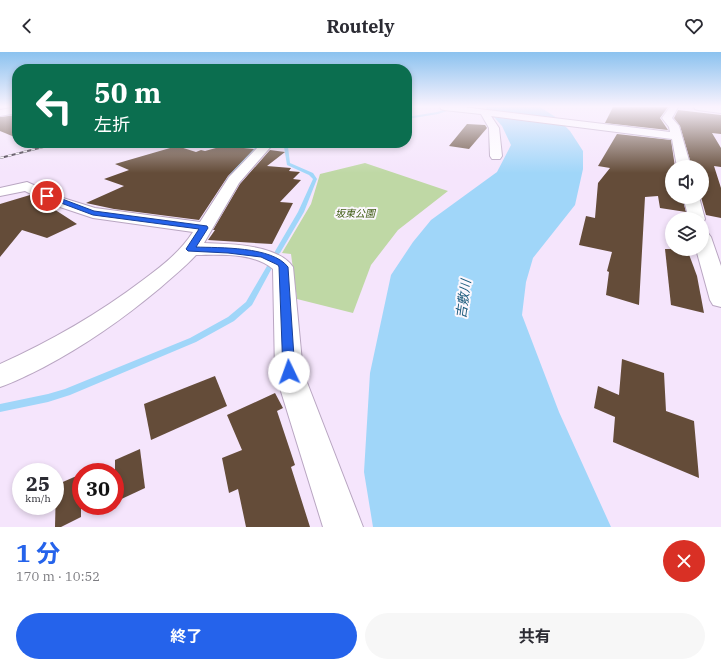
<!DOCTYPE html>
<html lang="ja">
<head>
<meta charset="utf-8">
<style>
	:root { --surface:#fff; --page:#f7f7f7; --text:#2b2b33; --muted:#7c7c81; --accent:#2563eb }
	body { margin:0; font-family:"IBM Plex Serif","Noto Sans JP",serif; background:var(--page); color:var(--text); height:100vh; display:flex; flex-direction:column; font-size:15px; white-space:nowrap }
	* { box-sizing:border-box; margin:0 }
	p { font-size:13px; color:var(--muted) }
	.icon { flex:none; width:22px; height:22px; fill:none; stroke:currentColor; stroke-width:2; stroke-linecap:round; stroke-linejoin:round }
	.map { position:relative; height:475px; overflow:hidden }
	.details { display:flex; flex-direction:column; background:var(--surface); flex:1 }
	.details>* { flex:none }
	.banner { position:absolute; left:12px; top:12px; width:400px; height:84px; border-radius:16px; box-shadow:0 2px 6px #0003; background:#0b6e4f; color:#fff; overflow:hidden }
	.fabs { position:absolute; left:665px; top:108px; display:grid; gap:8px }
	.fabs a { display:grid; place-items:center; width:44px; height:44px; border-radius:50%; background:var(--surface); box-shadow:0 2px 6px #0003; font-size:20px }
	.speed { position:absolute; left:12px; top:411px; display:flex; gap:8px; font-size:20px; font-weight:700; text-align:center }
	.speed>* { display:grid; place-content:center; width:52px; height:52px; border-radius:50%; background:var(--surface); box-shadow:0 2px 6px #0003; line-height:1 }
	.speed small { font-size:10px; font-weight:400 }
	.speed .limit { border:6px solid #d22; background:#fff; color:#111 }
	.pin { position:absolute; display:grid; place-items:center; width:34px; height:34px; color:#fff; margin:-17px; border:2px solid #fff; border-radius:50%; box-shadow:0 1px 4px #0007 }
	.me { position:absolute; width:44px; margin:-22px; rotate:357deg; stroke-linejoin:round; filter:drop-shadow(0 0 3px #0008) }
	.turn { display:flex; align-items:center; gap:14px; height:84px; padding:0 16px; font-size:18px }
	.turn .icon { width:52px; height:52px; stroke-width:2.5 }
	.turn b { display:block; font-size:28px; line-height:34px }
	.round { display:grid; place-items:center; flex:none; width:42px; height:42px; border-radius:21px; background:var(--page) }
	.headline { display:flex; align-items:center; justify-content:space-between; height:68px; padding:0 16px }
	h1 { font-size:24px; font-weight:700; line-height:30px; color:var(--accent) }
	.cta { display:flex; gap:8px; margin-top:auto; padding:8px 16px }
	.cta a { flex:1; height:46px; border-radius:24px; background:var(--accent); color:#fff; font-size:16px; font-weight:700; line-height:46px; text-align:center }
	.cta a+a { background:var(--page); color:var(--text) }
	header { display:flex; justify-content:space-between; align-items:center; height:52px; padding:0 16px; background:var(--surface); font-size:18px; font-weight:700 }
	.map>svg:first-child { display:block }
	.green { fill:#bfd8a5 }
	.water { fill:#a0d6f9 }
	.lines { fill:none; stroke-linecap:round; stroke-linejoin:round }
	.stream { fill:#a0d6f9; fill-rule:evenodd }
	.building { fill:#644c39 }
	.minor-casing { stroke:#b9a6c2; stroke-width:2 }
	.major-casing { stroke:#b9a6c2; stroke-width:2 }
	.minor { fill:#fff; fill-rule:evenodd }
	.major { fill:#fff; fill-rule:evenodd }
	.rail-casing { stroke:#362e39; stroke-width:2 }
	.rail { stroke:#fbf7fd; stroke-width:1.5; stroke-dasharray:4; stroke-linecap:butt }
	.route { fill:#2563eb; stroke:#184099 }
	.labels { text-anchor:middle; stroke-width:4; stroke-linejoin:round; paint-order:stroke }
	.far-park-label { font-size:10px; font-style:italic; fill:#405d14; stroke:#fbf7fd }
	.water-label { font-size:13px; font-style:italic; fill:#1b5a7c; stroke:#fbf7fd }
</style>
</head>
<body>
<header><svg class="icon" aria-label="back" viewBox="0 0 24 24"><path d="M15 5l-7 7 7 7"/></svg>Routely<svg class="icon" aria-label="heart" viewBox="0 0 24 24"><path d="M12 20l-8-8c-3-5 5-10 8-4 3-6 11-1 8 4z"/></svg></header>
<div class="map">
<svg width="721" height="475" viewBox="0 0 721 475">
	<rect width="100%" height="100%" fill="#f5e5fc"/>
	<path class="green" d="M 365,111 L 448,139 L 398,178 L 371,213 L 353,261 L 297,247 L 291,202 L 282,201 L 311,152 L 320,122 Z"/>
	<path class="water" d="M 485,55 L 540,55 L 557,66 L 570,79 L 583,99 L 583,117 L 575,153 L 533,206 L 526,230 L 522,263 L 559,360 L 611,475 L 373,475 L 364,420 L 370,321 L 391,223 L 413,190 L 431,168 L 497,120 L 511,93 L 502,74 Z"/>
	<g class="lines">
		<g class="stream">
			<path d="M 449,56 L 450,58 L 438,62 L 407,67 L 407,65 L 437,60 Z"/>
			<path d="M 260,91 L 264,91 L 240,113 L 229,130 L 225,130 L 225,129 L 238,111 Z"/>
			<path d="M 287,91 L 291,91 L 288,95 L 290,111 L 313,121 L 317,127 L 304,160 L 280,201 L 277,203 L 274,201 L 298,160 L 313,127 L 309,123 L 287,113 L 284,95 Z"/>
			<path d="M 270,212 L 273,214 L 252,253 L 234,269 L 196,290 L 70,343 L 48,350 L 0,360 L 0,352 L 48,342 L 65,337 L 190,286 L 228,265 L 246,250 L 267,214 Z"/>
		</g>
	</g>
	<g class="building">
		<path d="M 613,55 L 668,55 L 660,66 L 668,78 L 605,71 Z"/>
		<path d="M 678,58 L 721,63 L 721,82 L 712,81 L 721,96 L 721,115 L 714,114 L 721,136 L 721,166 L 706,163 L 701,145 L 702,145 L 702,115 L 692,115 L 680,74 L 674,66 Z"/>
		<path d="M 17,63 L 17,86 L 0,79 L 0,65 Z"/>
		<path d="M 467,72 L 485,73 L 487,76 L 469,97 L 449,94 Z"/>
		<path d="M 617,82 L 671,88 L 675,115 L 672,115 L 672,145 L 682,145 L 686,160 L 660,156 L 658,144 L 645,145 L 639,253 L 606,243 L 609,220 L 607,219 L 612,200 L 579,193 L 586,164 L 595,166 L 598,131 L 610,116 L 598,114 Z"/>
		<path d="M 177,94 L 196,100 L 201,98 L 205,99 L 223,94 L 254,97 L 228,124 L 199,168 L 114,157 L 86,151 L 124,134 L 104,127 L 129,118 L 115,112 Z"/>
		<path d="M 270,98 L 285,100 L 267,114 L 291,116 L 289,119 L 300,120 L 293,127 L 301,128 L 280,150 L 293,151 L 272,192 L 208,188 L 215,178 L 213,178 L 240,132 Z"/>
		<path d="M 30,143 L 43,150 L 77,172 L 47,186 L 22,178 L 0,205 L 0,152 Z"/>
		<path d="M 665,197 L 687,197 L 697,224 L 704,261 L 671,253 Z"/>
		<path d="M 622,307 L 664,321 L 666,359 L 694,369 L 699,426 L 613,390 L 615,365 L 594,356 L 598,334 L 619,343 Z"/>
		<path d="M 215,324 L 227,354 L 151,388 L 144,352 Z"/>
		<path d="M 275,341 L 283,356 L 277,359 L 295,413 L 291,415 L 310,475 L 246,475 L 238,437 L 229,441 L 222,406 L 242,398 L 227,363 Z"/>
		<path d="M 140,397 L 145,436 L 115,450 L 115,408 Z"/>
		<path d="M 81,422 L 81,465 L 61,475 L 55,475 L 56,433 Z"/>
	</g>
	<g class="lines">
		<g class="minor-casing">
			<g id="minor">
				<path d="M 440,55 L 463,55 L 670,80 L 669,75 L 662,66 L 670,55 L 678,55 L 672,66 L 679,74 L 691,115 L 677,115 L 672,87 L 491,64 L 499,76 L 502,104 L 500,107 L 492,107 L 490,104 L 489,76 L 481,62 L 444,58 L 441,57 Z"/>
				<path d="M 694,55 L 721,55 L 721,61 L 698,58 L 695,57 Z"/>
				<path d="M 262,91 L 274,91 L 239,131 L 204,191 C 229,192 277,192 293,215 L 303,320 L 363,475 L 323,475 L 275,320 L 273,217 C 253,200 220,203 196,203 C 185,215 172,225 160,236 C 124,266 86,293 44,315 C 30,322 15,330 0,335 L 0,312 C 51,289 98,262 143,228 C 162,214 180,200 193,180 L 93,166 L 51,152 L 25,139 L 0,144 L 0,136 L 27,130 L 63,146 L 95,156 L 200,170 L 229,125 Z"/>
				<path d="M 683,145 L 699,145 L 705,167 L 703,171 L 702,167 L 689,167 Z"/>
				<path d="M 702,180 L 708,181 L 711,185 L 721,214 L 721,255 L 713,253 L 710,248 L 696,197 L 702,197 Z"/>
			</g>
		</g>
		<g class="major-casing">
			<path id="major" d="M 17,55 L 17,61 L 0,64 L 0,58 Z"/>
		</g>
		<use href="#minor" class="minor"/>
		<use href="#major" class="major"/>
		<g class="rail-casing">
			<path id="rail" d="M 0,106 L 59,91"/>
		</g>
		<use href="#rail" class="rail"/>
	</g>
	<linearGradient id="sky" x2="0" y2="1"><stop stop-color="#8bc2ef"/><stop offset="0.45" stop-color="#faf3fe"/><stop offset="1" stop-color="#faf3fe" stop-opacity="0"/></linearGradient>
	<rect width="721" height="121" fill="url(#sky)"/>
	<path class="route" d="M 45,142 L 49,142 L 94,159 L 207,174 L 208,176 L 196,195 C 219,196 272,194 288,215 L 295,320 L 293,323 L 289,324 L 285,323 L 283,320 L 279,215 L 278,213 L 261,205 L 228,201 L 188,199 L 186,197 L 199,177 L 93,163 L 45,145 Z"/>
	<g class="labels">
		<g class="far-park-label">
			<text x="355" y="165">坂東公園</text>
		</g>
		<g class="water-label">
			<text transform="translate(463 247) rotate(-82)" y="5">吉敷川</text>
		</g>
	</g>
</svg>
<div class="fabs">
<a><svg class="icon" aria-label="sound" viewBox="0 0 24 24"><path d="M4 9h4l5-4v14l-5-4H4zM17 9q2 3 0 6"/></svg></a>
<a><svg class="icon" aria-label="layers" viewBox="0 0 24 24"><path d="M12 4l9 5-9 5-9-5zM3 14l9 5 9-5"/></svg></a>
</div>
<div class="speed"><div>25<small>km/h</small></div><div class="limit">30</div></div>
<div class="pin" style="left:47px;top:144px;background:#d93025"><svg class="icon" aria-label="arrive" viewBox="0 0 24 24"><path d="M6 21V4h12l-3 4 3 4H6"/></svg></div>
<svg class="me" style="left:289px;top:320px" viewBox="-20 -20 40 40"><circle r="19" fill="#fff"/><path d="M0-13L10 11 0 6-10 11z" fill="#2563eb"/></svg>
<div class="banner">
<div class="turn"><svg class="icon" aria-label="left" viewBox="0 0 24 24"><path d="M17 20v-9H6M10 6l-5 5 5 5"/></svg><div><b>50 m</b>左折</div></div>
</div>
</div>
<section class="details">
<div class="headline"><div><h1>1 分</h1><p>170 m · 10:52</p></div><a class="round" style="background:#d93025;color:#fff"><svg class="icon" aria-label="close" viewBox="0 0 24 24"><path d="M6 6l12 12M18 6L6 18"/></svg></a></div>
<div class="cta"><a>終了</a><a>共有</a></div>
</section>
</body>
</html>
